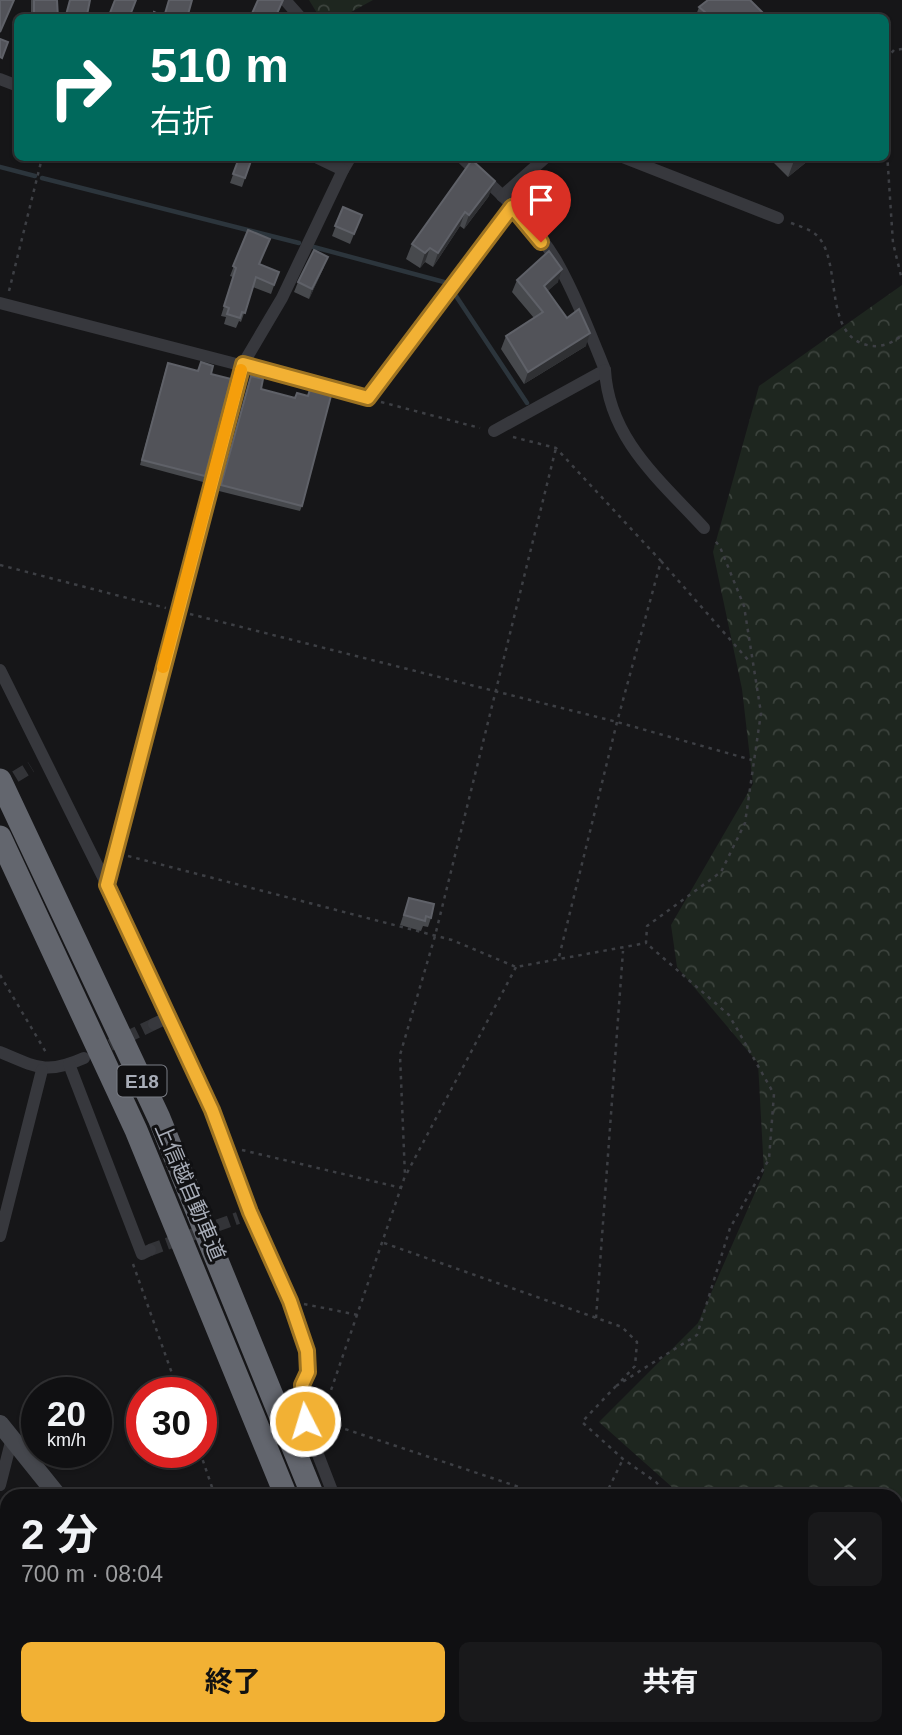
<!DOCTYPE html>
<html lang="ja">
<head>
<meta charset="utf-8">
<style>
	:root { --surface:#101012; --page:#19191b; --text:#f1f3f6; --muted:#9c9d9f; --line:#303032; --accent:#f2b134 }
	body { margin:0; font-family:Arial,"Noto Sans JP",sans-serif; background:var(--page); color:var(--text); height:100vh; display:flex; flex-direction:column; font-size:26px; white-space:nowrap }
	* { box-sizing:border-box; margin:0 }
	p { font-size:23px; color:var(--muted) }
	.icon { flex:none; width:38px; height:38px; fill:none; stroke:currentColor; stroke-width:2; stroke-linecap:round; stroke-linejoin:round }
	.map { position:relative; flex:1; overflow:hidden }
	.drawer { position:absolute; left:0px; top:1489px; width:903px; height:247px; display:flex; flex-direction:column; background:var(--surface); border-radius:21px 21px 0 0; box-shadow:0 2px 5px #0004,0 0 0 2px var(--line) }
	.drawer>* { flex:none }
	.hud { position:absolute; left:14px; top:14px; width:875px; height:147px; border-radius:10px; box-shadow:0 2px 5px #0004,0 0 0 2px var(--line); background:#00695c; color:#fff; overflow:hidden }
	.speed { position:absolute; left:21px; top:1377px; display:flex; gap:14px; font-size:35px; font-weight:700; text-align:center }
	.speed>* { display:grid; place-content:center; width:91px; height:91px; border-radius:50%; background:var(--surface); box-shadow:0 2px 5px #0004,0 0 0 2px var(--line); line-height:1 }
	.speed small { font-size:18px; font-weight:400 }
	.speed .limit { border:10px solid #d22; background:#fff; color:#111 }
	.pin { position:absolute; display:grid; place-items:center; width:60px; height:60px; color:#fff; margin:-72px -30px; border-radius:50% 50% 50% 0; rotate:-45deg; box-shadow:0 0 7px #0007 }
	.pin .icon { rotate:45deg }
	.me { position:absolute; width:77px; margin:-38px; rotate:355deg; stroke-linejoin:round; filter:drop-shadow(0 0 5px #0008) }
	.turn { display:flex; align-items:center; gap:24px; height:147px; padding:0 21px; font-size:32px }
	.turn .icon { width:91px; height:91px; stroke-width:2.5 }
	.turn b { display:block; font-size:49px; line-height:60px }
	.round { display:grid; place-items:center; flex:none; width:74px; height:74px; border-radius:10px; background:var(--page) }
	.overview { display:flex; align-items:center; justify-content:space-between; height:119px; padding:0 21px }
	h1 { font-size:42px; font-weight:700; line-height:52px }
	.primary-button { display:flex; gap:14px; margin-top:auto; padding:14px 21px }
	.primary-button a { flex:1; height:80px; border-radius:10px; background:var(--accent); color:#111; font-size:28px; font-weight:700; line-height:80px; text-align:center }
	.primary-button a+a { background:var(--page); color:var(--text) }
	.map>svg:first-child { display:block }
	.forest { fill:url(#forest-crowns) }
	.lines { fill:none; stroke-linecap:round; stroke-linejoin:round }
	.stream { stroke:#2c353c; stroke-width:4.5 }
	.street-tunnel { stroke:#333438; stroke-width:12; stroke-dasharray:12 6; stroke-linecap:butt }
	.path { stroke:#3d3f44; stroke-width:2.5; stroke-dasharray:3.5 5; stroke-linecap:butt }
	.street { stroke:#37383d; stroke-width:12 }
	.secondary { stroke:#45474d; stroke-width:18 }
	.highway { stroke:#63666e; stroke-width:23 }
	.wall { fill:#47494d }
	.shaded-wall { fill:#2f3033 }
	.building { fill:#525359; stroke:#5f6168; stroke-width:2 }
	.route-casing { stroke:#9d7322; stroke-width:18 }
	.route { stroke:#f2b134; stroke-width:12 }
	.slow { stroke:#f59e0b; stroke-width:12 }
	.labels { text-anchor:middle; stroke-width:6; stroke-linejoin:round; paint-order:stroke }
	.shield { fill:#111113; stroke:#7b7e86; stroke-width:2 }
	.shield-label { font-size:19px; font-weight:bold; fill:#a8adb8 }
	.street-label { font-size:21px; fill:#a8adb8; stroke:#111113 }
</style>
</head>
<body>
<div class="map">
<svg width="902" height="1735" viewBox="0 0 902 1735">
	<defs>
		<pattern id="forest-crowns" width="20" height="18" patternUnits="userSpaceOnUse" patternTransform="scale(1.75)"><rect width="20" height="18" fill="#1e261f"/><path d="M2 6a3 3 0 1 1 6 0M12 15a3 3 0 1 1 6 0" fill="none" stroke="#3c433d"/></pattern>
	</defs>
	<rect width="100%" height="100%" fill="#161618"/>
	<g class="forest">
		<path d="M 309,0 L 373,0 L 342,17 L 320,18 Z"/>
		<path d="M 902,285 L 902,1595 L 896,1597 L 896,1496 L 682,1496 L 599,1422 L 698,1323 L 764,1172 L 758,1063 L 677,967 L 671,925 L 753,784 L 742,689 L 713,552 L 759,386 Z"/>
	</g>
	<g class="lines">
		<g class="stream">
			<path d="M 0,167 L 35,176"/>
			<path d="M 42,178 L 299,243"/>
			<path d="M 310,246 L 444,282"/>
			<path d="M 456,296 L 527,403"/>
		</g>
		<g class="street-tunnel">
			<path d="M 0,786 L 31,767"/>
			<path d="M 94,1053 L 154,1024"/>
			<path d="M 150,1250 L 238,1218"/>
		</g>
		<g class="path">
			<path d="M 886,59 L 894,50 L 902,49"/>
			<path d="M 886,137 L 893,243 L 902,280"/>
			<path d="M 791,223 C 804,228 815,230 822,242 C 841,273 824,341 873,346 C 882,347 895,342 902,335"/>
			<path d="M 9,291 L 42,158"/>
			<path d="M 381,402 L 480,428"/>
			<path d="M 513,437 L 556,448 L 661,561 L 617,722 L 558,961"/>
			<path d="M 661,561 L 749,661"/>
			<path d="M 0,565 L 166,608"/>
			<path d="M 190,614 L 617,722 L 752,760"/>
			<path d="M 128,856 L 452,940 L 516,967 L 646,943 L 647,926 L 721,872 L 745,823 L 761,713 L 744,606 L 720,547 L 713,538"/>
			<path d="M 0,975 L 47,1054"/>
			<path d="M 242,1150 L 402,1188"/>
			<path d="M 407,1173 L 516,967"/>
			<path d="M 384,1243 L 622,1327 L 637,1342 L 635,1366 L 621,1381"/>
			<path d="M 133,1264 L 179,1393"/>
			<path d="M 304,1304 L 358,1315"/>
			<path d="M 596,1318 L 623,951"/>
			<path d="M 616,1386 L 697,1335 L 730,1228 L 769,1159 L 774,1094 L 729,1015 L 646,943"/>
			<path d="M 616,1386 L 582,1422 L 623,1459 L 656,1482 L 668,1496"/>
			<path d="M 321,1421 L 546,1496"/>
			<path d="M 320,1422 L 405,1176 L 400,1055 L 435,936 L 556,448"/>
			<path d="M 200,1452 L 215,1496"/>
			<path d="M 605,1496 L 623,1459"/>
			<path d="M 494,1735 L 496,1729"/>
			<path d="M 794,1735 L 797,1729"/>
		</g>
		<g class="street">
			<path d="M 285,0 L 301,18"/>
			<path d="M 0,79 L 18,86"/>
			<path d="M 462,158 C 495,189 534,222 557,262 C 576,296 590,333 605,370 L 494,431"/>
			<path d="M 625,158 L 778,218"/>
			<path d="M 343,170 L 350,158"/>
			<path d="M 502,196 L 545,158"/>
			<path d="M 0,303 L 368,398 L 512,207"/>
			<path d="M 605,370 C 609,439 660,480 704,528"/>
			<path d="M 0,670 L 107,885 L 212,1109 L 250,1212 L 290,1301 L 307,1351 L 308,1372 L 302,1385 L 305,1421 L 334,1496"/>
			<path d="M 107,885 L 243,364 L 282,298 L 343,170 L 318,158"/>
			<path d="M 154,1024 L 169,1017"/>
			<path d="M 0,1052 C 36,1067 46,1075 84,1058"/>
			<path d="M 69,1064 L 142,1254 L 150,1250"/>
			<path d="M 0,1236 L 42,1070"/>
			<path d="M 0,1485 L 12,1438"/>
			<path d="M 337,1729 L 339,1735"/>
			<path d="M 145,1735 L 148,1729"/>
		</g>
		<g class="secondary">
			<path d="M 0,1424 L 58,1496"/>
			<path d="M 0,1551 L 7,1553"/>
			<path d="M 454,1729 L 456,1735"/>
			<path d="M 615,1729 L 635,1735"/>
		</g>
		<g class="highway">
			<path d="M 0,780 L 159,1118 L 313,1496"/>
			<path d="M 0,837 L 136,1130 L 286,1496"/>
			<path d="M 373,1729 L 375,1735"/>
			<path d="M 400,1729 L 402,1735"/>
		</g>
	</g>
	<g class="wall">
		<path d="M 31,0 L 57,0 L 58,18 L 31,18 Z"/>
		<path d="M 699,7 L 768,18 L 695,18 Z"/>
		<path d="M 233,158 L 252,158 L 242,187 L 230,183 L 238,161 L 233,160 Z"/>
		<path d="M 769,158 L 810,158 L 809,160 L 788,177 Z"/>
		<path d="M 489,196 L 464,229 L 460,226 L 433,267 L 425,262 L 420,268 L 406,259 L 412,244 Z"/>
		<path d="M 343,207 L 362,215 L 350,244 L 332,236 Z"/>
		<path d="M 248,230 L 260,265 L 279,272 L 271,294 L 253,287 L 241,322 L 239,321 L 236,328 L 224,324 L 226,317 L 221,316 L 233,277 L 230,276 Z"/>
		<path d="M 324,267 L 309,299 L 294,292 L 298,282 Z"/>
		<path d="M 517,280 L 558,282 L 547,291 L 586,346 L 524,384 L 501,349 L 506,336 L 534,318 L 512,292 Z"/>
		<path d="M 166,368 L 211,374 L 205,476 L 203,482 L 140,465 Z"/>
		<path d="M 249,381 L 261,389 L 295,398 L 307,396 L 311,386 L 302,506 L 300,511 L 219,491 Z"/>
		<path d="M 409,898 L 431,918 L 428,927 L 423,926 L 421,931 L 400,925 Z"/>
	</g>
	<g class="shaded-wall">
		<path d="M 66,15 L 87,15 L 86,18 L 65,18 Z"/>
		<path d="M 795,158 L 810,158 L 809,160 L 788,177 Z"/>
		<path d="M 495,181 L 489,196 L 464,229 L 469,215 Z"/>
		<path d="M 465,212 L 460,226 L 433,267 L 438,253 Z"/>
		<path d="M 430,248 L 425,262 L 420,268 L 425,253 Z"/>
		<path d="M 328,257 L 324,267 L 309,299 L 312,289 Z"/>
		<path d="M 562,269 L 558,282 L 539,299 L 544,286 Z"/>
		<path d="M 590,333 L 586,346 L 524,384 L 528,372 Z"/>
	</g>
	<g class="building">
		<path d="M 0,0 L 14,0 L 0,32 Z"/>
		<path d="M 34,0 L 57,0 L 58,18 L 34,18 Z"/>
		<path d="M 70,0 L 90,0 L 87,15 L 66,15 Z"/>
		<path d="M 115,0 L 136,0 L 129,18 L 108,18 Z"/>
		<path d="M 169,0 L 192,0 L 187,18 L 152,18 L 154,12 L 164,17 Z"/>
		<path d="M 258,0 L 283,0 L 275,18 L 250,18 Z"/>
		<path d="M 708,0 L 750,0 L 768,18 L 712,18 L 699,7 Z"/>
		<path d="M 0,39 L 8,42 L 2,58 L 0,57 Z"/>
		<path d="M 239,158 L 252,158 L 245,178 L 233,174 Z"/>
		<path d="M 472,160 L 495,181 L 469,215 L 465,212 L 438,253 L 430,248 L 425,253 L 412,244 Z"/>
		<path d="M 343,207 L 362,215 L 354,234 L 335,226 Z"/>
		<path d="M 248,230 L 270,239 L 259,264 L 279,272 L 274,285 L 256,277 L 245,313 L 242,312 L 240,318 L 227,314 L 229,308 L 224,306 L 236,268 L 233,266 Z"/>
		<path d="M 314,250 L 328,257 L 312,289 L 298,282 Z"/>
		<path d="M 549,251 L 562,269 L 544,286 L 567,318 L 579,309 L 590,333 L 528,372 L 506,336 L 543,312 L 517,280 Z"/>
		<path d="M 201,362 L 213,366 L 211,374 L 231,379 L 205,476 L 142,460 L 168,363 L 198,371 Z"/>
		<path d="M 251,376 L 263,379 L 261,389 L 295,398 L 297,393 L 308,396 L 311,386 L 332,392 L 302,506 L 221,485 Z"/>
		<path d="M 409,898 L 434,904 L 431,918 L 426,916 L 425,921 L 404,915 Z"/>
		<path d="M 73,1729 L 134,1729 L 132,1735 L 70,1735 Z"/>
		<path d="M 165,1729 L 255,1729 L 253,1735 L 163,1735 Z"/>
	</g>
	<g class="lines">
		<g class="route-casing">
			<path id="route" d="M 305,1421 L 302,1385 L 308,1372 L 307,1351 L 290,1301 L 250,1212 L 212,1110 L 107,885 L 243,364 L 368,398 L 512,207 L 541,242"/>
		</g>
		<use href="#route" class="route"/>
		<path class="slow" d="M 163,667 L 241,370"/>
	</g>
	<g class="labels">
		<rect class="shield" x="117.5" y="1065.5" width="49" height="31" rx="5"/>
		<g class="shield-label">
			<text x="142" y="1088">E18</text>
		</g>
		<g class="street-label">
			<text transform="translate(190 1192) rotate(67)" y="7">上信越自動車道</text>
		</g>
	</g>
</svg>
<div class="speed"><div>20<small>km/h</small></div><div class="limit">30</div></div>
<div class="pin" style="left:541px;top:242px;background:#d93025"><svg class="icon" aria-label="arrive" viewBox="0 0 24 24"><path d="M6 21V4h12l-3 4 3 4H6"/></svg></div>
<svg class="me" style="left:305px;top:1421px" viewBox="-20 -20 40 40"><circle r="17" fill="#f2b134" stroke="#fff" stroke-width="3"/><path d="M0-11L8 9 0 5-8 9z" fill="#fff"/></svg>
<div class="hud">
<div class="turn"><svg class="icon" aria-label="right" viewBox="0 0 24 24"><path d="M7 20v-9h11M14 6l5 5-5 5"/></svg><div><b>510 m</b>右折</div></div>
</div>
<section class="drawer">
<div class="overview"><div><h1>2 分</h1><p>700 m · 08:04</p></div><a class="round"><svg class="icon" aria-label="close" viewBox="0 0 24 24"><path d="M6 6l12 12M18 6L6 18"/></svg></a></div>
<div class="primary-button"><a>終了</a><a>共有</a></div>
</section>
</div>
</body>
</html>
